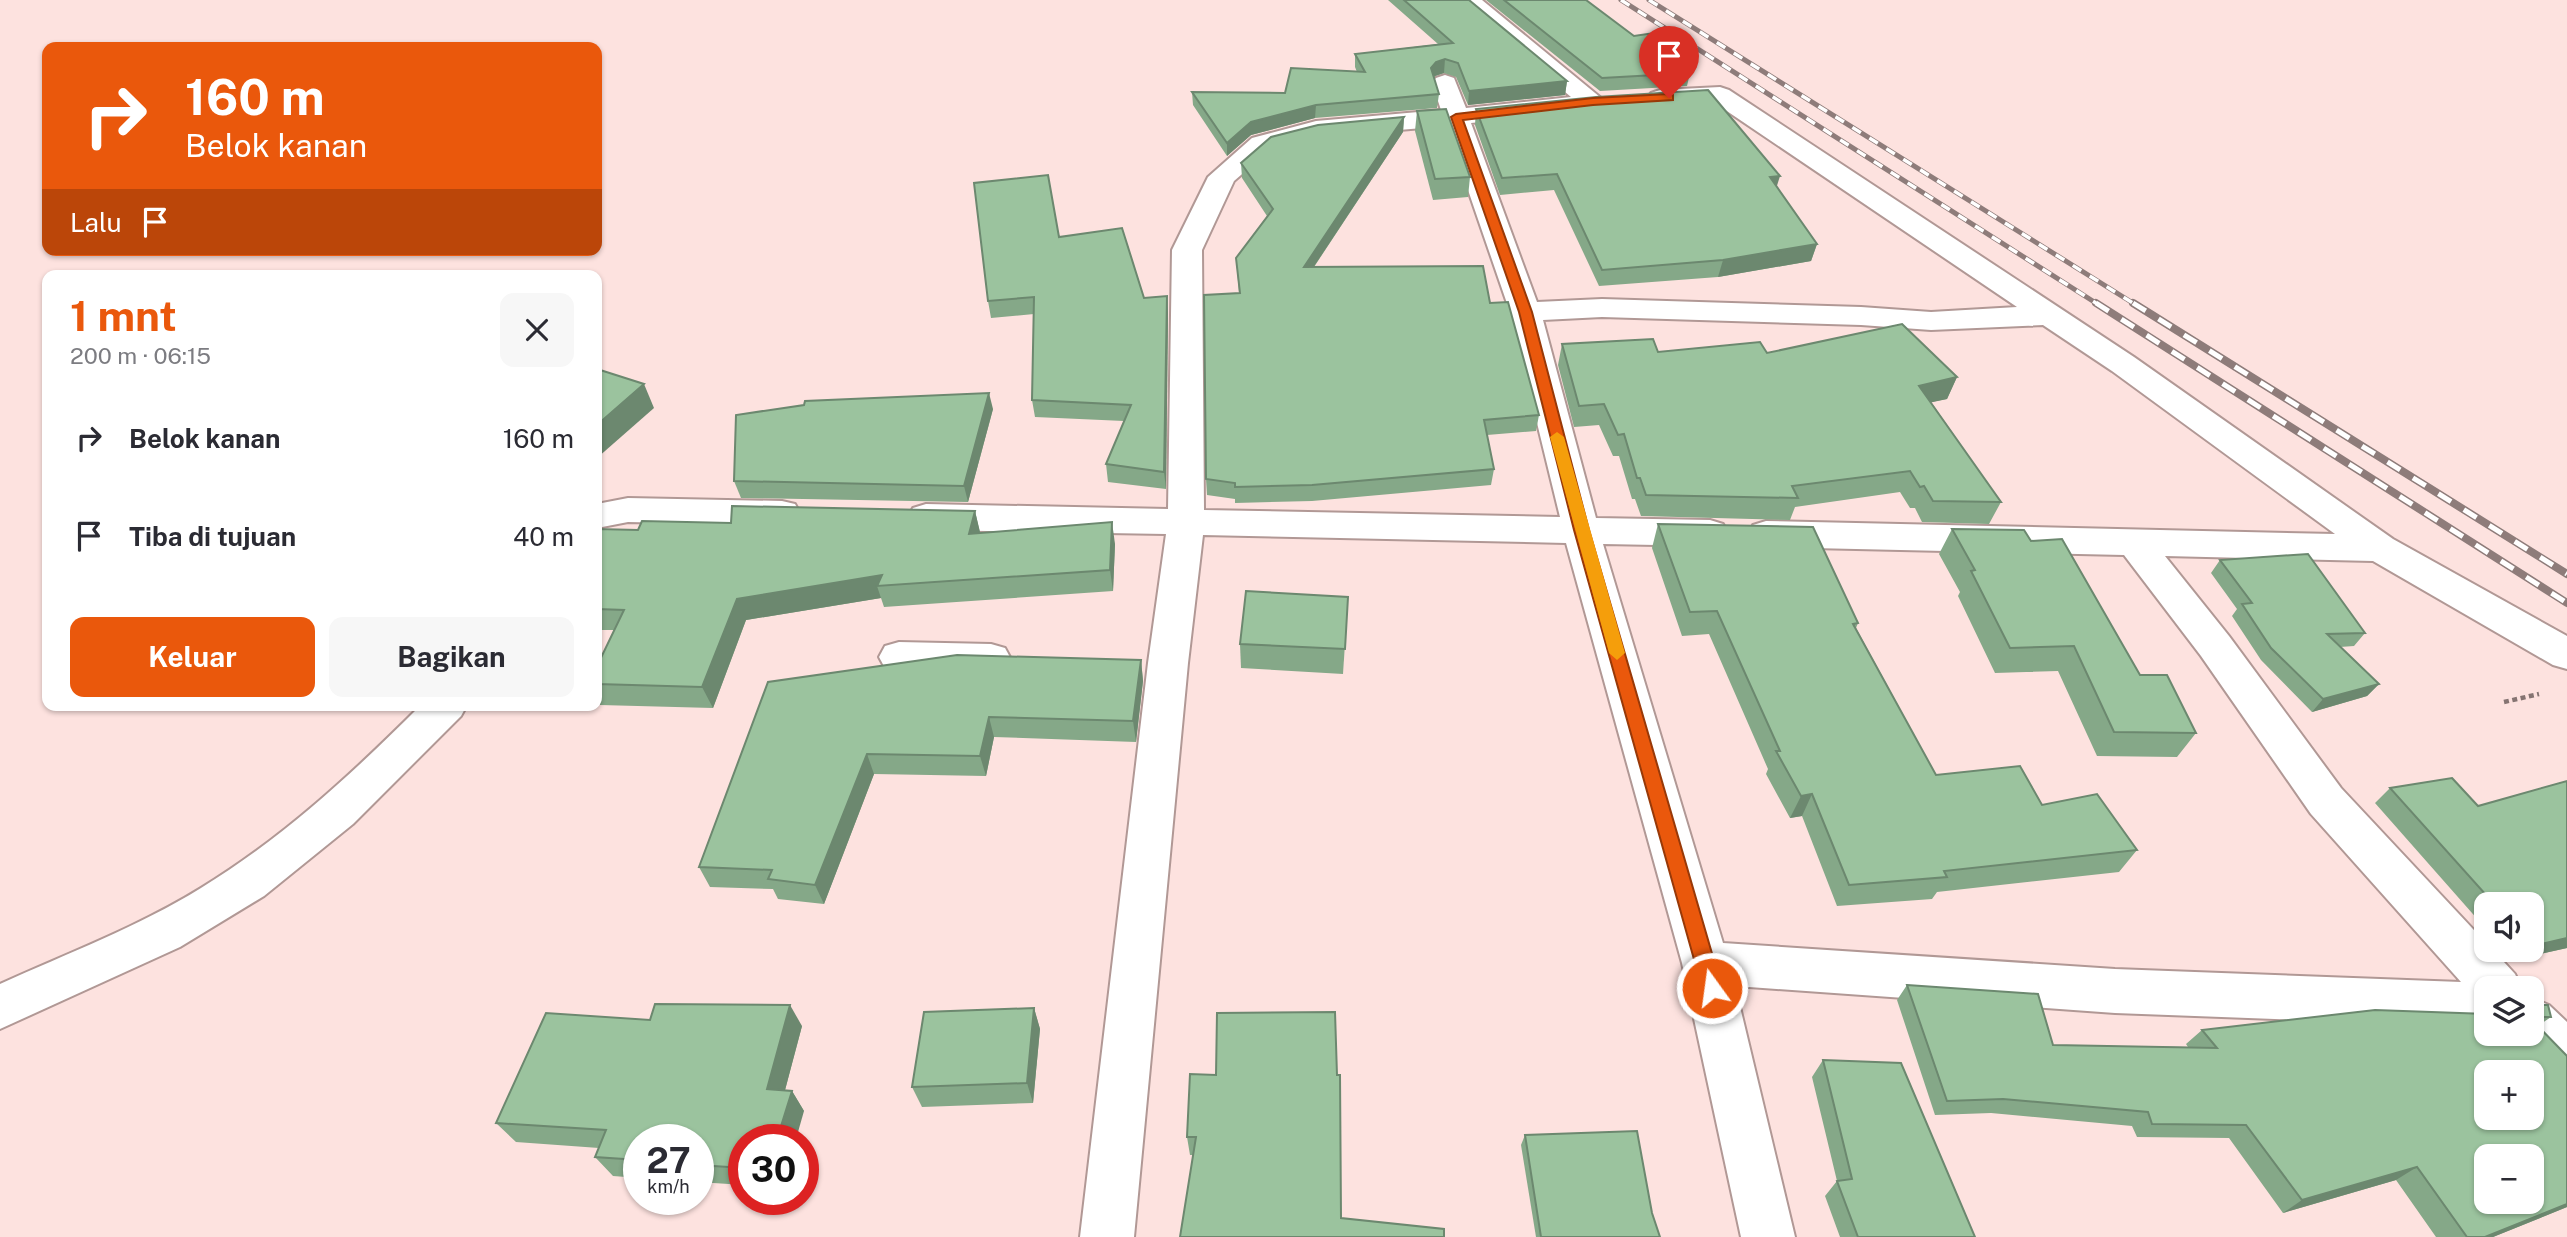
<!DOCTYPE html>
<html lang="id">
<head>
<meta charset="utf-8">
<style>
	:root { --surface:#fff; --page:#f7f7f7; --text:#2b2b33; --muted:#7c7c81; --accent:#ea580c }
	body { margin:0; font-family:"Public Sans",sans-serif; background:var(--page); color:var(--text); height:100vh; display:flex; flex-direction:column; font-size:26px; white-space:nowrap }
	* { box-sizing:border-box; margin:0 }
	p { font-size:23px; color:var(--muted) }
	.icon { flex:none; width:38px; height:38px; fill:none; stroke:currentColor; stroke-width:2; stroke-linecap:round; stroke-linejoin:round }
	.map { position:relative; flex:1; overflow:hidden }
	.side { position:absolute; left:42px; top:270px; width:560px; height:441px; display:flex; flex-direction:column; background:var(--surface); border-radius:14px; box-shadow:0 2px 5px #0004 }
	.side>* { flex:none }
	.banner { position:absolute; left:42px; top:42px; width:560px; height:214px; border-radius:14px; box-shadow:0 2px 5px #0004; background:#ea580c; color:#fff; overflow:hidden }
	.buttons { position:absolute; left:2474px; top:892px; display:grid; gap:14px }
	.buttons a { display:grid; place-items:center; width:70px; height:70px; border-radius:14px; background:var(--surface); box-shadow:0 2px 5px #0004; font-size:35px }
	.speed { position:absolute; left:623px; top:1124px; display:flex; gap:14px; font-size:35px; font-weight:700; text-align:center }
	.speed>* { display:grid; place-content:center; width:91px; height:91px; border-radius:50%; background:var(--surface); box-shadow:0 2px 5px #0004; line-height:1 }
	.speed small { font-size:18px; font-weight:400 }
	.speed .limit { border:10px solid #d22; background:#fff; color:#111 }
	.pin { position:absolute; display:grid; place-items:center; width:60px; height:60px; color:#fff; margin:-72px -30px; border-radius:50% 50% 50% 0; rotate:-45deg; box-shadow:0 0 7px #0007 }
	.pin .icon { rotate:45deg }
	.me { position:absolute; width:77px; margin:-38px; rotate:346deg; stroke-linejoin:round; filter:drop-shadow(0 0 5px #0008) }
	.turn { display:flex; align-items:center; gap:24px; height:147px; padding:0 28px; font-size:32px }
	.turn .icon { width:91px; height:91px; stroke-width:2.5 }
	.turn b { display:block; font-size:49px; line-height:60px }
	.then { display:flex; align-items:center; height:66px; padding:0 28px; background:#0003; gap:14px; font-size:26px }
	.round { display:grid; place-items:center; flex:none; width:74px; height:74px; border-radius:14px; background:var(--page) }
	.summary { display:flex; align-items:center; justify-content:space-between; height:119px; padding:0 28px }
	h1 { font-size:42px; font-weight:700; line-height:52px; color:var(--accent) }
	.action { display:flex; gap:14px; margin-top:auto; padding:14px 28px }
	.action a { flex:1; height:80px; border-radius:14px; background:var(--accent); color:#fff; font-size:28px; font-weight:700; line-height:80px; text-align:center }
	.action a+a { background:var(--page); color:var(--text) }
	ul { padding:0; list-style:none }
	li { display:flex; align-items:center; gap:21px; height:98px; padding:0 28px }
	li div { flex:1 }
	li b { display:block; font-size:26px }
	li em { font-style:normal }
	.map>svg:first-child { display:block }
	.lines { fill:none; stroke-linecap:round; stroke-linejoin:round }
	.minor-casing { stroke:#b19895; stroke-width:4 }
	.path { stroke:#857472; stroke-width:4.5; stroke-dasharray:5 3.5; stroke-linecap:butt }
	.minor { fill:#fff; fill-rule:evenodd }
	.rail-far1-casing { stroke:#8e7c7a; stroke-width:5 }
	.rail-casing { stroke:#8e7c7a; stroke-width:8 }
	.rail-far1 { stroke:#fff; stroke-width:3.5; stroke-dasharray:10; stroke-linecap:butt }
	.rail { stroke:#fff; stroke-width:5; stroke-dasharray:15; stroke-linecap:butt }
	.wall { fill:#85a888 }
	.shaded-wall { fill:#6c886f }
	.building { fill:#9bc39e; stroke:#6c886f; stroke-width:2; fill-rule:evenodd }
	.route { fill:#ea580c; stroke:#983908; stroke-width:2 }
	.slow { fill:#f59e0b }
</style>
</head>
<body>
<div class="map">
<svg width="2567" height="1237" viewBox="0 0 2567 1237">
	<rect width="100%" height="100%" fill="#fde2df"/>
	<g class="lines">
		<g class="minor-casing">
			<g id="minor">
				<path d="M 1456,0 L 1482,0 L 1606,102 L 1602,107 L 1593,110 L 1471,123 L 1537,302 L 1602,299 L 1861,307 L 1931,312 L 2017,307 L 1715,103 L 1660,106 L 1651,103 L 1647,98 L 1651,93 L 1660,90 L 1720,87 L 1729,90 L 2134,357 L 2393,539 L 2567,636 L 2567,669 L 2553,665 L 2373,561 L 2165,556 L 2229,636 L 2341,788 L 2487,944 L 2487,950 L 2493,950 L 2515,974 L 2522,989 L 2487,989 L 2487,1027 L 2115,1013 L 1735,986 L 1795,1237 L 1741,1237 L 1682,963 L 1566,543 L 1203,535 L 1188,663 L 1134,1237 L 1080,1237 L 1148,663 L 1166,534 L 926,530 L 913,526 L 908,517 L 913,508 L 926,504 L 1168,509 L 1172,250 L 1208,177 L 1252,138 L 1316,121 L 1441,110 L 1432,83 L 1436,78 L 1445,75 L 1454,78 L 1466,108 L 1571,97 ZM 1446,126 L 1510,312 L 1560,517 L 1204,510 L 1202,250 L 1234,181 L 1270,150 L 1317,137 ZM 1602,317 L 1861,325 L 1931,330 L 2043,325 L 2112,371 L 2335,534 L 1766,521 L 1753,525 L 1748,534 L 1753,543 L 1766,547 L 2124,555 L 2201,656 L 2311,814 L 2461,982 L 2115,969 L 1723,943 L 1603,544 L 1710,546 L 1723,542 L 1728,533 L 1723,524 L 1710,520 L 1596,518 L 1543,320 Z"/>
				<path d="M 628,498 L 782,501 L 795,504 L 800,513 L 795,522 L 782,525 L 628,522 L 597,528 L 597,504 Z"/>
				<path d="M 899,642 L 991,644 L 1005,648 L 1011,659 L 1005,670 L 991,674 L 899,672 L 885,668 L 879,657 L 885,646 Z"/>
				<path d="M 421,705 L 467,705 L 461,716 L 353,824 L 264,896 L 180,947 L 0,1029 L 0,984 C 68,953 138,927 201,888 C 283,838 353,773 421,705 Z"/>
				<path d="M 2532,998 L 2549,1005 L 2567,1022 L 2567,1078 L 2550,1072 L 2514,1034 L 2532,1034 Z"/>
			</g>
		</g>
		<path class="path" d="M 2504,702 L 2539,694"/>
		<use href="#minor" class="minor"/>
		<g class="rail-far1-casing">
			<g id="rail-far1">
				<path d="M 1621,0 L 2099,305"/>
				<path d="M 1649,0 L 2136,305"/>
			</g>
		</g>
		<g class="rail-casing">
			<g id="rail">
				<path d="M 2096,303 L 2567,603"/>
				<path d="M 2133,303 L 2567,574"/>
			</g>
		</g>
		<use href="#rail-far1" class="rail-far1"/>
		<use href="#rail" class="rail"/>
	</g>
	<g class="wall">
		<path d="M 1388,0 L 1469,0 L 1567,81 L 1565,95 L 1468,105 L 1456,77 L 1444,73 L 1435,76 L 1434,77 L 1439,94 L 1437,108 L 1315,118 L 1251,135 L 1227,156 L 1193,105 L 1192,92 L 1285,93 L 1357,72 L 1355,67 L 1355,54 L 1438,44 Z"/>
		<path d="M 1486,0 L 1586,0 L 1634,36 L 1690,73 L 1687,86 L 1600,91 Z"/>
		<path d="M 1476,109 L 1777,187 L 1817,244 L 1811,261 L 1718,277 L 1599,286 L 1554,190 L 1500,195 L 1475,125 Z"/>
		<path d="M 1417,111 L 1470,177 L 1468,197 L 1433,200 L 1415,131 Z"/>
		<path d="M 1404,117 L 1403,132 L 1314,267 L 1490,303 L 1539,415 L 1536,431 L 1487,435 L 1494,469 L 1491,485 L 1312,501 L 1235,503 L 1235,499 L 1207,495 L 1206,479 L 1239,293 L 1236,258 L 1267,216 L 1242,178 L 1241,163 Z"/>
		<path d="M 1059,237 L 1144,298 L 1167,296 L 1168,313 L 1166,489 L 1108,482 L 1106,464 L 1124,421 L 1035,417 L 1032,400 L 1034,314 L 991,318 L 988,301 Z"/>
		<path d="M 1562,344 L 1658,352 L 1767,353 L 1957,377 L 1947,399 L 1931,402 L 2001,502 L 1989,524 L 1922,522 L 1915,508 L 1910,508 L 1900,492 L 1795,507 L 1790,520 L 1641,516 L 1635,499 L 1632,499 L 1619,456 L 1613,456 L 1599,425 L 1574,427 L 1558,365 Z"/>
		<path d="M 993,409 L 968,502 L 741,498 L 734,481 Z"/>
		<path d="M 975,511 L 980,533 L 1115,544 L 1113,591 L 884,607 L 881,598 L 746,620 L 713,708 L 600,705 L 597,699 L 597,666 L 614,630 L 597,630 L 597,529 L 638,530 Z"/>
		<path d="M 1658,524 L 1858,623 L 1856,628 L 1936,775 L 2042,805 L 2137,850 L 2119,872 L 1937,892 L 1932,899 L 1837,906 L 1802,816 L 1790,818 L 1766,774 L 1768,769 L 1709,634 L 1682,636 L 1652,548 Z"/>
		<path d="M 1952,529 L 2031,541 L 2140,675 L 2196,733 L 2177,757 L 2097,756 L 2058,671 L 1995,673 L 1958,596 L 1960,592 L 1939,554 Z"/>
		<path d="M 2220,560 L 2365,633 L 2354,646 L 2340,647 L 2379,684 L 2367,696 L 2312,712 L 2261,660 L 2232,616 L 2237,609 L 2211,573 Z"/>
		<path d="M 1348,597 L 1343,674 L 1241,668 L 1240,644 Z"/>
		<path d="M 1141,660 L 1143,681 L 1136,742 L 994,737 L 986,776 L 874,774 L 824,904 L 778,899 L 773,889 L 710,887 L 699,867 L 768,682 Z"/>
		<path d="M 2567,781 L 2567,948 L 2513,960 L 2505,950 L 2532,950 L 2532,905 L 2487,905 L 2487,930 L 2375,803 L 2390,788 L 2478,806 Z"/>
		<path d="M 1907,985 L 2053,1045 L 2188,1047 L 2186,1044 L 2202,1030 L 2487,1034 L 2532,1005 L 2551,1017 L 2538,1026 L 2567,1056 L 2567,1207 L 2493,1237 L 2436,1237 L 2396,1180 L 2283,1213 L 2229,1138 L 2137,1137 L 2132,1126 L 1991,1113 L 1935,1115 L 1897,1000 Z"/>
		<path d="M 1034,1008 L 1040,1029 L 1033,1103 L 922,1107 L 912,1087 Z"/>
		<path d="M 650,1020 L 802,1026 L 785,1090 L 792,1091 L 804,1111 L 744,1139 L 744,1185 L 698,1182 L 698,1139 L 639,1139 L 639,1178 L 613,1176 L 595,1157 L 599,1148 L 516,1142 L 496,1123 Z"/>
		<path d="M 1823,1060 L 1975,1237 L 1840,1237 L 1825,1196 L 1837,1181 L 1812,1077 Z"/>
		<path d="M 1190,1074 L 1341,1218 L 1180,1237 L 1193,1155 L 1190,1155 L 1187,1137 Z"/>
		<path d="M 1525,1135 L 1652,1213 L 1660,1237 L 1536,1237 L 1521,1145 Z"/>
	</g>
	<g class="shaded-wall">
		<path d="M 1445,59 L 1444,73 L 1435,76 L 1430,81 L 1431,68 L 1436,62 Z"/>
		<path d="M 1567,81 L 1565,95 L 1468,105 L 1469,91 Z"/>
		<path d="M 1316,105 L 1315,118 L 1251,135 L 1227,156 L 1227,143 L 1251,122 Z"/>
		<path d="M 1404,117 L 1403,132 L 1303,283 L 1304,267 Z"/>
		<path d="M 1780,176 L 1775,192 L 1770,177 Z"/>
		<path d="M 1817,244 L 1811,261 L 1718,277 L 1723,260 Z"/>
		<path d="M 1167,296 L 1168,313 L 1166,489 L 1164,472 Z"/>
		<path d="M 1957,377 L 1947,399 L 1910,407 L 1919,386 Z"/>
		<path d="M 644,384 L 654,408 L 597,458 L 597,425 Z"/>
		<path d="M 989,393 L 993,409 L 968,502 L 964,486 Z"/>
		<path d="M 975,511 L 980,532 L 974,556 L 969,534 Z"/>
		<path d="M 1112,522 L 1115,544 L 1113,591 L 1110,570 Z"/>
		<path d="M 882,575 L 877,586 L 881,598 L 746,620 L 713,708 L 702,687 L 737,599 Z"/>
		<path d="M 1141,660 L 1143,681 L 1136,742 L 1133,721 Z"/>
		<path d="M 2379,684 L 2367,696 L 2312,712 L 2323,699 Z"/>
		<path d="M 989,717 L 994,737 L 986,776 L 980,756 Z"/>
		<path d="M 867,754 L 874,774 L 824,904 L 815,885 Z"/>
		<path d="M 1812,794 L 1802,816 L 1790,818 L 1801,796 Z"/>
		<path d="M 2567,938 L 2567,948 L 2513,960 L 2526,950 L 2532,950 L 2532,946 Z"/>
		<path d="M 790,1005 L 802,1026 L 780,1109 L 767,1089 Z"/>
		<path d="M 1034,1008 L 1040,1029 L 1033,1103 L 1027,1083 Z"/>
		<path d="M 792,1091 L 804,1111 L 796,1139 L 777,1139 Z"/>
		<path d="M 2417,1167 L 2396,1180 L 2283,1213 L 2302,1200 Z"/>
		<path d="M 2567,1204 L 2567,1207 L 2493,1237 L 2485,1237 Z"/>
	</g>
	<g class="building">
		<path d="M 1404,0 L 1469,0 L 1567,81 L 1469,91 L 1458,63 L 1445,59 L 1436,62 L 1431,68 L 1439,94 L 1316,105 L 1251,122 L 1227,143 L 1192,92 L 1285,93 L 1291,68 L 1365,72 L 1355,54 L 1453,43 Z"/>
		<path d="M 1504,0 L 1586,0 L 1634,36 L 1654,33 L 1690,73 L 1602,78 Z"/>
		<path d="M 1708,90 L 1780,176 L 1770,177 L 1817,244 L 1723,260 L 1602,270 L 1557,174 L 1502,178 L 1476,109 L 1596,97 Z"/>
		<path d="M 1446,109 L 1470,177 L 1435,179 L 1417,111 Z"/>
		<path d="M 1404,117 L 1304,267 L 1483,266 L 1490,303 L 1508,302 L 1539,415 L 1484,420 L 1494,469 L 1312,485 L 1235,487 L 1235,483 L 1206,479 L 1204,295 L 1240,293 L 1236,258 L 1273,209 L 1241,163 L 1271,137 L 1318,125 Z"/>
		<path d="M 1048,175 L 1059,237 L 1122,228 L 1144,298 L 1167,296 L 1164,472 L 1106,464 L 1131,405 L 1032,400 L 1034,297 L 988,301 L 974,183 Z"/>
		<path d="M 1902,324 L 1957,377 L 1919,386 L 2001,502 L 1933,501 L 1924,486 L 1920,487 L 1910,471 L 1792,486 L 1798,498 L 1646,495 L 1640,478 L 1637,478 L 1624,434 L 1618,435 L 1604,404 L 1579,406 L 1562,344 L 1653,339 L 1658,352 L 1760,342 L 1767,353 Z"/>
		<path d="M 597,369 L 644,384 L 597,425 Z"/>
		<path d="M 989,393 L 964,486 L 734,481 L 736,415 L 804,405 L 805,401 Z"/>
		<path d="M 732,506 L 975,511 L 969,534 L 1112,522 L 1110,570 L 877,586 L 882,575 L 737,599 L 702,687 L 597,684 L 597,666 L 624,610 L 597,609 L 597,529 L 638,530 L 642,521 L 731,523 Z"/>
		<path d="M 1658,524 L 1813,527 L 1858,623 L 1853,624 L 1936,775 L 2020,766 L 2042,805 L 2097,794 L 2137,850 L 1944,871 L 1947,877 L 1849,885 L 1812,794 L 1801,796 L 1776,751 L 1780,751 L 1717,611 L 1690,612 Z"/>
		<path d="M 1952,529 L 2024,530 L 2031,541 L 2062,539 L 2140,675 L 2167,675 L 2196,733 L 2114,732 L 2074,646 L 2010,648 L 1971,571 L 1975,570 Z"/>
		<path d="M 2308,554 L 2365,633 L 2327,634 L 2379,684 L 2323,699 L 2271,648 L 2242,604 L 2252,603 L 2220,560 Z"/>
		<path d="M 1246,591 L 1348,597 L 1345,649 L 1240,644 Z"/>
		<path d="M 957,655 L 1141,660 L 1133,721 L 989,717 L 980,756 L 867,754 L 815,885 L 768,879 L 772,870 L 699,867 L 768,682 Z"/>
		<path d="M 2452,778 L 2478,806 L 2567,781 L 2567,938 L 2532,946 L 2532,905 L 2495,905 L 2390,788 Z"/>
		<path d="M 1907,985 L 2038,994 L 2053,1045 L 2217,1048 L 2202,1030 L 2375,1010 L 2487,1014 L 2487,1034 L 2532,1034 L 2532,1005 L 2548,1005 L 2551,1017 L 2535,1017 L 2533,1021 L 2567,1056 L 2567,1204 L 2485,1237 L 2467,1237 L 2417,1167 L 2302,1200 L 2246,1125 L 2152,1124 L 2148,1112 L 2003,1099 L 1947,1101 ZM 2487,1073 L 2532,1073 L 2532,1118 L 2487,1118 ZM 2487,1157 L 2532,1157 L 2532,1202 L 2487,1202 Z"/>
		<path d="M 655,1004 L 790,1005 L 767,1089 L 792,1091 L 777,1139 L 744,1139 L 744,1168 L 698,1165 L 698,1139 L 639,1139 L 639,1160 L 595,1157 L 606,1130 L 496,1123 L 546,1013 L 650,1020 Z"/>
		<path d="M 1034,1008 L 1027,1083 L 912,1087 L 924,1012 Z"/>
		<path d="M 1335,1012 L 1337,1075 L 1340,1075 L 1341,1218 L 1444,1229 L 1444,1237 L 1180,1237 L 1196,1137 L 1187,1137 L 1190,1074 L 1216,1075 L 1217,1013 Z"/>
		<path d="M 1823,1060 L 1901,1063 L 1975,1237 L 1858,1237 L 1837,1181 L 1852,1179 Z"/>
		<path d="M 1637,1131 L 1652,1213 L 1660,1237 L 1541,1237 L 1525,1135 Z"/>
	</g>
	<path class="route" d="M 1669,94 L 1673,95 L 1673,100 L 1593,105 L 1463,120 L 1532,312 L 1589,530 L 1722,988 L 1719,995 L 1712,997 L 1705,995 L 1702,988 L 1574,530 L 1519,312 L 1451,117 L 1456,114 L 1593,98 Z"/>
	<path class="slow" d="M 1557,432 L 1564,437 L 1625,653 L 1617,660 L 1609,653 L 1550,437 Z"/>
</svg>
<div class="buttons">
<a><svg class="icon" aria-label="sound" viewBox="0 0 24 24"><path d="M4 9h4l5-4v14l-5-4H4zM17 9q2 3 0 6"/></svg></a>
<a><svg class="icon" aria-label="layers" viewBox="0 0 24 24"><path d="M12 4l9 5-9 5-9-5zM3 14l9 5 9-5"/></svg></a>
<a>+</a>
<a>−</a>
</div>
<div class="speed"><div>27<small>km/h</small></div><div class="limit">30</div></div>
<div class="pin" style="left:1669px;top:98px;background:#d93025"><svg class="icon" aria-label="arrive" viewBox="0 0 24 24"><path d="M6 21V4h12l-3 4 3 4H6"/></svg></div>
<svg class="me" style="left:1712px;top:988px" viewBox="-20 -20 40 40"><circle r="17" fill="#ea580c" stroke="#fff" stroke-width="3"/><path d="M0-11L8 9 0 5-8 9z" fill="#fff"/></svg>
<div class="banner">
<div class="turn"><svg class="icon" aria-label="right" viewBox="0 0 24 24"><path d="M7 20v-9h11M14 6l5 5-5 5"/></svg><div><b>160 m</b>Belok kanan</div></div>
<div class="then">Lalu<svg class="icon" aria-label="arrive" viewBox="0 0 24 24"><path d="M6 21V4h12l-3 4 3 4H6"/></svg></div>
</div>
<section class="side">
<div class="summary"><div><h1>1 mnt</h1><p>200 m · 06:15</p></div><a class="round"><svg class="icon" aria-label="close" viewBox="0 0 24 24"><path d="M6 6l12 12M18 6L6 18"/></svg></a></div>
<ul>
<li><svg class="icon" aria-label="right" viewBox="0 0 24 24"><path d="M7 20v-9h11M14 6l5 5-5 5"/></svg><div><b>Belok kanan</b></div><em>160 m</em></li>
<li><svg class="icon" aria-label="arrive" viewBox="0 0 24 24"><path d="M6 21V4h12l-3 4 3 4H6"/></svg><div><b>Tiba di tujuan</b></div><em>40 m</em></li>
</ul>
<div class="action"><a>Keluar</a><a>Bagikan</a></div>
</section>
</div>
</body>
</html>
